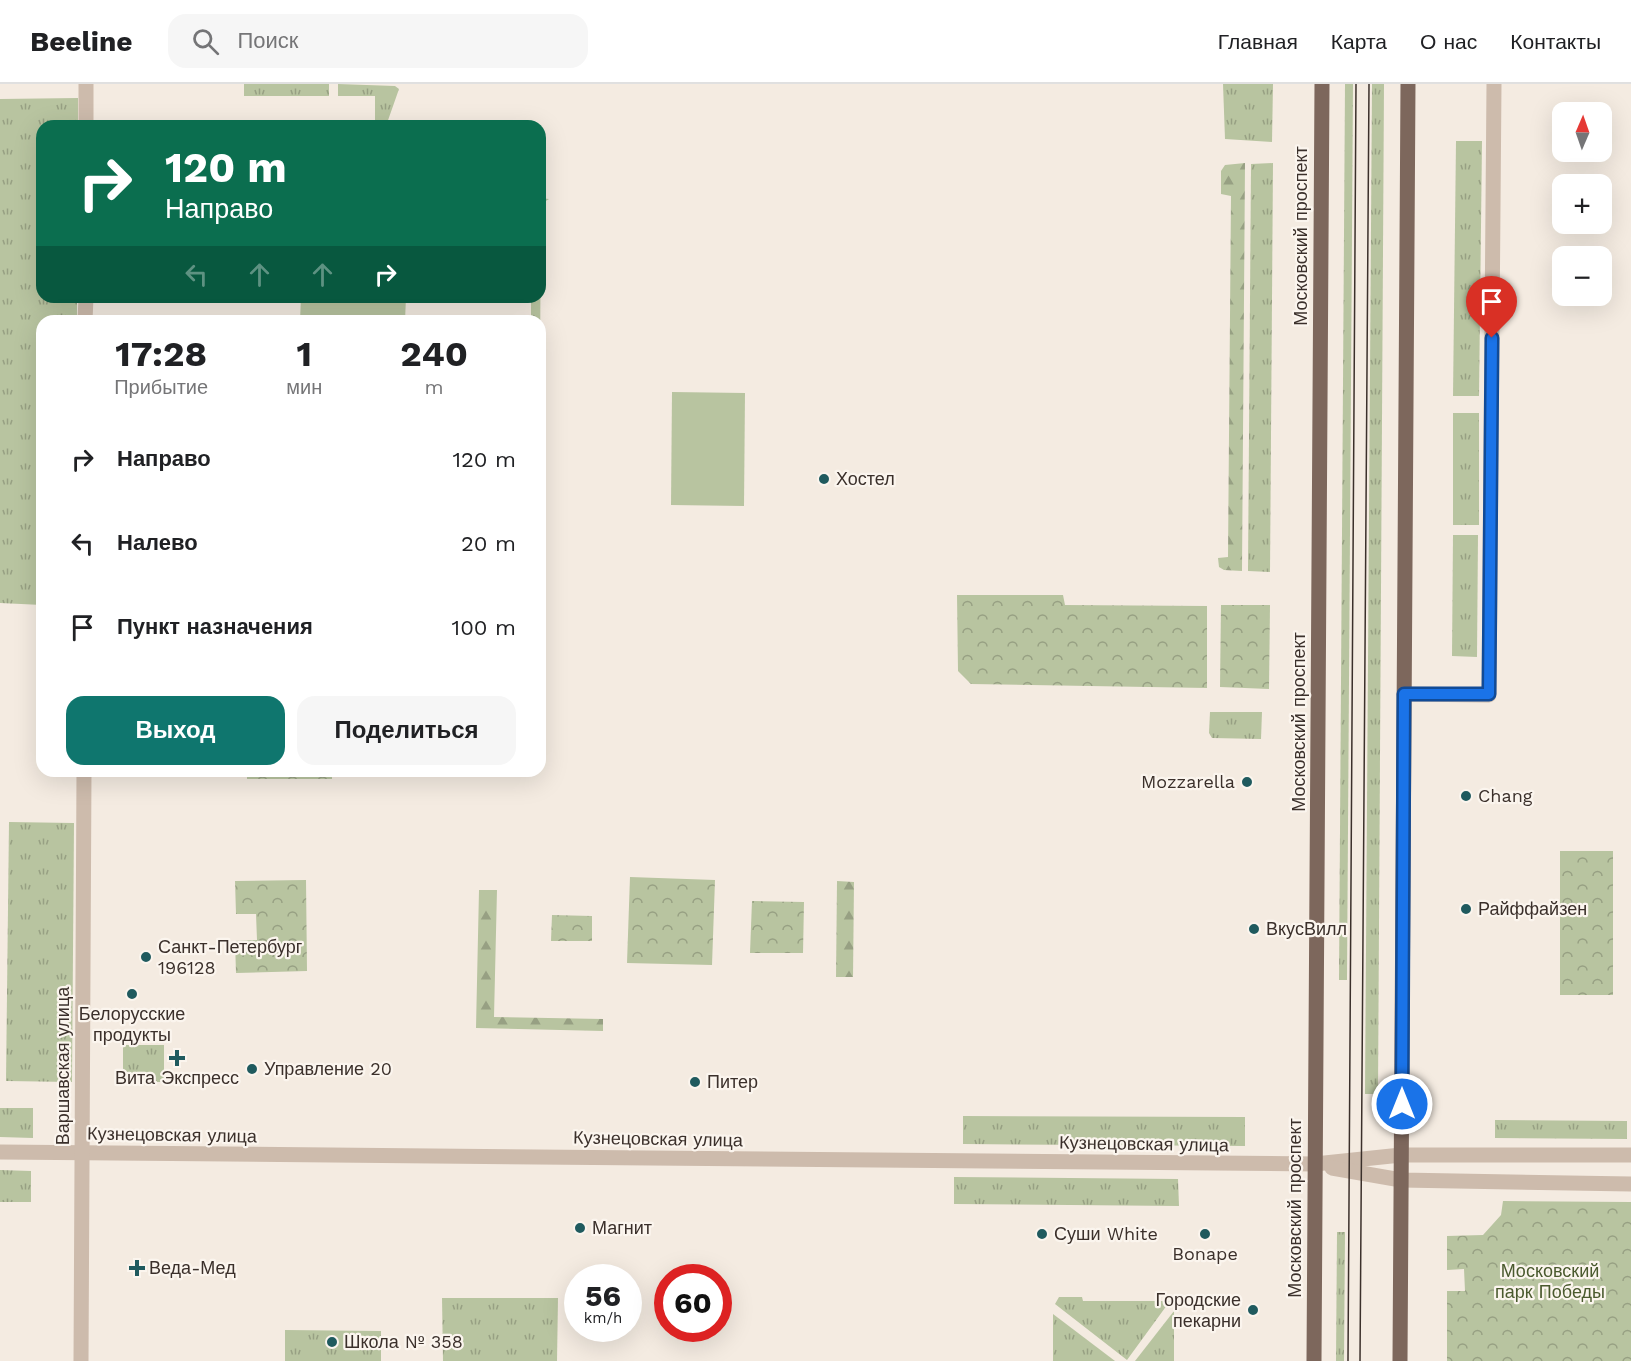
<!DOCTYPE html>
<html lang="ru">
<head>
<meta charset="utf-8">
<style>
	:root { --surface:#fff; --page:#f6f6f6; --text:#202124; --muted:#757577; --line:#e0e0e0; --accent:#0f766e }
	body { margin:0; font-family:"Work Sans",sans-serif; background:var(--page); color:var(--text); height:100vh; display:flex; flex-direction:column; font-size:22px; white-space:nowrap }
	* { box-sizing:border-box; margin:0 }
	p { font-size:20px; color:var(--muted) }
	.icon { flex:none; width:33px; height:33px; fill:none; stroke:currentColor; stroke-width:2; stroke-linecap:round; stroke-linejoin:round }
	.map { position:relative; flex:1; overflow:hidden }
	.panel { position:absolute; left:36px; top:231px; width:510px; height:462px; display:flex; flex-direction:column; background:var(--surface); border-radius:18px; box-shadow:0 6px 24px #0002 }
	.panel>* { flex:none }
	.top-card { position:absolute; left:36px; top:36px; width:510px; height:183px; border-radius:18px; box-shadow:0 6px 24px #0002; background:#0b6e4f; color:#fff; overflow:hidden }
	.needle { width:39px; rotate:2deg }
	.fabs { position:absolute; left:1552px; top:18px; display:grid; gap:12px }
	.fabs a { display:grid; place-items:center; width:60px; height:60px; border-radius:12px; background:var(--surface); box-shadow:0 6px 24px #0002; font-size:30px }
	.speed { position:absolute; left:564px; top:1180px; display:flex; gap:12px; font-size:30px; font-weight:700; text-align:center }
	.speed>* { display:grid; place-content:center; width:78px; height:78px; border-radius:50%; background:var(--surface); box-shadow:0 6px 24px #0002; line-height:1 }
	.speed small { font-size:15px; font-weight:400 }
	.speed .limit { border:9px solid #d22; background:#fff; color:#111 }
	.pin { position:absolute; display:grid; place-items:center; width:51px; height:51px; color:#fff; margin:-62px -26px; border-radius:50% 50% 50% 0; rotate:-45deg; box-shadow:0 0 6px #0007 }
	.pin .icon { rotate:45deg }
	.me { position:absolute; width:66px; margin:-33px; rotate:0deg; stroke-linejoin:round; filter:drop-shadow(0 0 4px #0008) }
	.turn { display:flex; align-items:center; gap:21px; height:126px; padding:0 30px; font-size:27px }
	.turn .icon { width:78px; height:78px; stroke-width:2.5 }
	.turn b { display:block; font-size:42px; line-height:51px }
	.lanes { display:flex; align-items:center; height:57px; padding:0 30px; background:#0003; justify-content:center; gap:30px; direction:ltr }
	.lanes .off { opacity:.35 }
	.eta { display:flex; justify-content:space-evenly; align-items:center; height:102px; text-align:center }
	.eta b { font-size:36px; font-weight:700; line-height:42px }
	.cta { display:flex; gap:12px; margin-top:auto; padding:12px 30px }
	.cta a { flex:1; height:69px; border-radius:18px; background:var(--accent); color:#fff; font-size:24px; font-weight:700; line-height:69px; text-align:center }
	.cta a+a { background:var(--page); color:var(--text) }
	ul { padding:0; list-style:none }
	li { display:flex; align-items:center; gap:18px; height:84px; padding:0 30px }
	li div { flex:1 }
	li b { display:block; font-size:22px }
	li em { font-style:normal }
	header { display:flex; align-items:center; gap:36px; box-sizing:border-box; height:84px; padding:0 30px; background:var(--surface); border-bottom:2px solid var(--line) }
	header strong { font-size:28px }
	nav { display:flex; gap:33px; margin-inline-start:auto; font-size:21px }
	.search { width:420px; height:54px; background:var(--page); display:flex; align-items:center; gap:15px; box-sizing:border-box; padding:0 21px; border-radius:18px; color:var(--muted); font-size:22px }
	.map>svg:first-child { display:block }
	.grass { fill:url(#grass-tufts) }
	.forest { fill:url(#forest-firs) }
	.park { fill:url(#park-crowns) }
	.garden { fill:#b8c4a0 }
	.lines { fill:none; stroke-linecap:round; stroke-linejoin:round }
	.minor { stroke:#cdbbac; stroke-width:15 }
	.tertiary { stroke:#cdbbac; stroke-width:15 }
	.primary { stroke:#7d675c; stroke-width:15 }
	.tram { stroke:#3b302b; stroke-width:1.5 }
	.route-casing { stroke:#114b97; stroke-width:15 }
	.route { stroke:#1a73e8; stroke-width:10 }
	.poi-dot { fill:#1f5a5e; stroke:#fbf5ee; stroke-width:2 }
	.labels { text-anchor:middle; stroke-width:4.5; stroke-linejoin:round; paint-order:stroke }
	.street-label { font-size:18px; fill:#3b302b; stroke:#fbf5ee }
	.poi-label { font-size:18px; fill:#3b302b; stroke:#fbf5ee; text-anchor:start }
	.park-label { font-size:18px; fill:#4a5a2e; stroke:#fbf5ee }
</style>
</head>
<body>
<header>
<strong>Beeline</strong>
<div class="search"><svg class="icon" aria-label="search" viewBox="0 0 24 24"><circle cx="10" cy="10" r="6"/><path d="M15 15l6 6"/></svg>Поиск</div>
<nav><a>Главная</a><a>Карта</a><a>О нас</a><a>Контакты</a></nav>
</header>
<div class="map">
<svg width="1631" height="1277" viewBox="0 0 1631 1277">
	<defs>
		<pattern id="grass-tufts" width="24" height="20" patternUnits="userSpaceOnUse" patternTransform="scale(1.5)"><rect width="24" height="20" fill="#b8c4a0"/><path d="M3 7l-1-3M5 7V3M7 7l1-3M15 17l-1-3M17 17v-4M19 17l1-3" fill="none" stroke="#97a083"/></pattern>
		<pattern id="forest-firs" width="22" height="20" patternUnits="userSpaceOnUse" patternTransform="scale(1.5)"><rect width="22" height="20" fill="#b8c4a0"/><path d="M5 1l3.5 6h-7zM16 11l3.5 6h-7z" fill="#97a083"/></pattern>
		<pattern id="park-crowns" width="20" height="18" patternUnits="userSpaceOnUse" patternTransform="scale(1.5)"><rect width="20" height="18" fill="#b8c4a0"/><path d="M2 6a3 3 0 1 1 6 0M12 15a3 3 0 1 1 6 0" fill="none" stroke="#97a083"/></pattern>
	</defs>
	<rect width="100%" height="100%" fill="#f4ebe1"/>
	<g class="grass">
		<rect x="244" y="0" width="85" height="12"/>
		<path d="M 338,0 L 395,2 L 399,5 L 386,42 L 375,42 L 375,12 L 338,12 Z"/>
		<path d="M 1223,0 L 1273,0 L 1272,58 L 1225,55 Z"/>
		<path d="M 1345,0 L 1353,0 L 1347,896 L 1339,896 Z"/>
		<path d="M 1372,0 L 1384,0 L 1378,1010 L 1365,1010 Z"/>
		<path d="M 78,14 L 78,42 L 42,42 L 42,213 L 77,213 L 77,237 L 42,237 L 42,521 L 0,519 L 0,15 Z"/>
		<path d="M 1456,57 L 1482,57 L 1479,312 L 1453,312 Z"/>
		<path d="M 1273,79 L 1270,488 L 1248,487 L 1251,80 Z"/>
		<path d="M 540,114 L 549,115 L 541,120 L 540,280 L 540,237 L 531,237 L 531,213 L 540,213 Z"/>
		<rect x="1453" y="329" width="26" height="112"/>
		<path d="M 1453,451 L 1478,451 L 1477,573 L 1452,572 Z"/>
		<path d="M 1210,628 L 1262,628 L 1261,655 L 1212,654 L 1209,649 Z"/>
		<path d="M 9,738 L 74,739 L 72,998 L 6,997 Z"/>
		<rect x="123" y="961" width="41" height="37"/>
		<path d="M 0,1024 L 33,1024 L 33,1054 L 0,1053 Z"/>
		<path d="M 963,1032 L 1245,1033 L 1245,1062 L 963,1060 Z"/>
		<path d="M 1495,1036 L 1627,1037 L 1627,1055 L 1495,1054 Z"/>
		<path d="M 0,1086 L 31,1087 L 31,1118 L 0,1118 Z"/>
		<path d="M 954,1093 L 1178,1095 L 1179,1122 L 954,1120 Z"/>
		<path d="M 1337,1148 L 1345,1148 L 1344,1277 L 1336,1277 Z"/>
		<path d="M 1059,1213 L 1082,1213 L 1083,1217 L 1170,1217 L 1127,1276 L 1055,1220 Z"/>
		<path d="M 442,1214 L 558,1214 L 557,1277 L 443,1277 Z"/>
		<path d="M 1174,1227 L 1174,1277 L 1135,1277 Z"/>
		<path d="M 1053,1230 L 1115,1277 L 1053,1277 Z"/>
		<path d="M 285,1246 L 381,1247 L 381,1277 L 285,1277 Z"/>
	</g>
	<g class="forest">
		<path d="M 1245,79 L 1242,487 L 1224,486 L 1219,483 L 1218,474 L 1228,473 L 1231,112 L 1221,110 L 1221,87 L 1225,81 Z"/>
		<path d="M 837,797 L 854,798 L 853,893 L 836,893 Z"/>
		<path d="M 479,806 L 497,806 L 494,933 L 603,935 L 603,947 L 476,944 Z"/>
	</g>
	<g class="park">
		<path d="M 957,511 L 1063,511 L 1065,521 L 1207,522 L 1207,604 L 971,600 L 958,587 Z"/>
		<path d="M 1221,521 L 1270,521 L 1269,605 L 1220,603 Z"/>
		<rect x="247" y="687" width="85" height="8"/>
		<rect x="1560" y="767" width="53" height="144"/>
		<path d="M 630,793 L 715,796 L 712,881 L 627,879 Z"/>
		<path d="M 306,796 L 307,887 L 236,889 L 235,857 L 257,856 L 256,830 L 236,830 L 235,797 Z"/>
		<path d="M 752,817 L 804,818 L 803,869 L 750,869 Z"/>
		<path d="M 552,831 L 592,832 L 592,857 L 551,857 Z"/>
		<path d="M 1503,1117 L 1631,1118 L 1631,1277 L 1447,1277 L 1447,1207 L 1465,1207 L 1464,1185 L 1447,1186 L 1447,1152 L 1483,1151 L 1501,1131 Z"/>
	</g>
	<g class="garden">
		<path d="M 301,213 L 406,213 L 405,237 L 300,237 Z"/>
		<path d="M 672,308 L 745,309 L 744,422 L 671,421 Z"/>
	</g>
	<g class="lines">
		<g class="minor">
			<path d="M 1404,610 L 1489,611 L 1494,0"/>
			<path d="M 0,1068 L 1315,1080 L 1401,1071 L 1631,1071"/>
			<path d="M 1332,1084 L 1401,1096 L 1631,1100"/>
		</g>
		<g class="tertiary">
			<path d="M 86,42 L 86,0"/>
			<path d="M 85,237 L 86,213"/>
			<path d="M 81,1277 L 84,687"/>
		</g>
		<g class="primary">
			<path d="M 1314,1277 L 1322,0"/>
			<path d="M 1400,1277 L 1408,0"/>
		</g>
		<g class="tram">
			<path d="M 1348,1277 L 1356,0"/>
			<path d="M 1360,1277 L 1369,0"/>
		</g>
	</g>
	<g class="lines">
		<g class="route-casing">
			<path id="route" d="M 1402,1020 L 1404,610 L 1489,610 L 1492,254"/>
		</g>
		<use href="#route" class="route"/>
	</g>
	<g class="poi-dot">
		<circle cx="824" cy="395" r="6"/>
		<circle cx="1247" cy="698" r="6"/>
		<circle cx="1466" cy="712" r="6"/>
		<circle cx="1466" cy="825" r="6"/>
		<circle cx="1254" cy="845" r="6"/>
		<circle cx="146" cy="873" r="6"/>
		<circle cx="132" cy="910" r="6"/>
		<path d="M174 965h6v6h6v6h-6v6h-6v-6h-6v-6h6z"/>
		<circle cx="252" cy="985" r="6"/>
		<circle cx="695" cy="998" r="6"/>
		<circle cx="580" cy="1144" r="6"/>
		<circle cx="1042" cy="1150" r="6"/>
		<circle cx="1205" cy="1150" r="6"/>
		<path d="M134 1175h6v6h6v6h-6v6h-6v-6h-6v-6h6z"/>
		<circle cx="1253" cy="1226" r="6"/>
		<circle cx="332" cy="1258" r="6"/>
	</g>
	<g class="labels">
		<g class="street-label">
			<text transform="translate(1301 152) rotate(-90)" y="6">Московский проспект</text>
			<text transform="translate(1299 638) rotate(-90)" y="6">Московский проспект</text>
			<text transform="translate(63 982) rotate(-90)" y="6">Варшавская улица</text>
			<text transform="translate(172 1051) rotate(1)" y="6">Кузнецовская улица</text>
			<text transform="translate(658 1055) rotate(1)" y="6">Кузнецовская улица</text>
			<text transform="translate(1144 1060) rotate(1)" y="6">Кузнецовская улица</text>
			<text transform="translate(1295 1124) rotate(-90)" y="6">Московский проспект</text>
		</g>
		<g class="poi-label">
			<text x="836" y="401">Хостел</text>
			<text x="1235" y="704" text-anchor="end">Mozzarella</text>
			<text x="1478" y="718">Chang</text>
			<text x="1478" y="831">Райффайзен</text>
			<text x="1266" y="851">ВкусВилл</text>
			<text x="158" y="869">Санкт-Петербург<tspan x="158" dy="21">196128</tspan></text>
			<text x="132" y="936" text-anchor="middle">Белорусские<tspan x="132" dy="21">продукты</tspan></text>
			<text x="264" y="991">Управление 20</text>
			<text x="177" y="1000" text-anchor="middle">Вита Экспресс</text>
			<text x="707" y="1004">Питер</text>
			<text x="592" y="1150">Магнит</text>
			<text x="1054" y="1156">Суши White</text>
			<text x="1205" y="1176" text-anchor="middle">Bonape</text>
			<text x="149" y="1190">Веда-Мед</text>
			<text x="1241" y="1222" text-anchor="end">Городские<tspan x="1241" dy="21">пекарни</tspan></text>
			<text x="344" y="1264">Школа № 358</text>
		</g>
		<g class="park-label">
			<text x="1550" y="1193">Московский<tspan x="1550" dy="21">парк Победы</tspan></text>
		</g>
	</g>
</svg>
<div class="fabs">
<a><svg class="needle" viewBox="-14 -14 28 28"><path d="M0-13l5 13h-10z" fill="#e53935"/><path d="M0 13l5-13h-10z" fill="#757577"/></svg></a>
<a>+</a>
<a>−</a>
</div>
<div class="speed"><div>56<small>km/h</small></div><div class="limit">60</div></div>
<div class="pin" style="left:1492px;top:254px;background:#d93025"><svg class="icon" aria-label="arrive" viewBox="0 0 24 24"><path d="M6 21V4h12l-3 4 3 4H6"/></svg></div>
<svg class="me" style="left:1402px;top:1020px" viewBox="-20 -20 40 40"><circle r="17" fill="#1a73e8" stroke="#fff" stroke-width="3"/><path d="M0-11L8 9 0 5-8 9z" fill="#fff"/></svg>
<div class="top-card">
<div class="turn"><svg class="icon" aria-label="right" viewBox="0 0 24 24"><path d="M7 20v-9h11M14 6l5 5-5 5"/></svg><div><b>120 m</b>Направо</div></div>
<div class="lanes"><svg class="icon off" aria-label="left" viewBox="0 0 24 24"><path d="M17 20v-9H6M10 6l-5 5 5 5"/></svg><svg class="icon off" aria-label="ahead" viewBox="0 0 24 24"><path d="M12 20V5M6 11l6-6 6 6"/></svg><svg class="icon off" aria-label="ahead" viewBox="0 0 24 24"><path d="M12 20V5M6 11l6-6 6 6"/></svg><svg class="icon" aria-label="right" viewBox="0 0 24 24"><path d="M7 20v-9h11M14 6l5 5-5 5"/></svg></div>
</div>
<section class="panel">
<div class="eta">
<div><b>17:28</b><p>Прибытие</p></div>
<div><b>1</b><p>мин</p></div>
<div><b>240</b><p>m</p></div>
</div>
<ul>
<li><svg class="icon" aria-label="right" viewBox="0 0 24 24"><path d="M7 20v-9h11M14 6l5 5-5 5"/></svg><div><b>Направо</b></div><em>120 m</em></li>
<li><svg class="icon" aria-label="left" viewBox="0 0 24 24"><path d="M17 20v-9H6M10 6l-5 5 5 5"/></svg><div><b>Налево</b></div><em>20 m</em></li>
<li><svg class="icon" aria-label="arrive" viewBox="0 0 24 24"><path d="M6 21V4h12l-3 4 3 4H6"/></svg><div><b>Пункт назначения</b></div><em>100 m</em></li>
</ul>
<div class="cta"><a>Выход</a><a>Поделиться</a></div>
</section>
</div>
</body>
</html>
